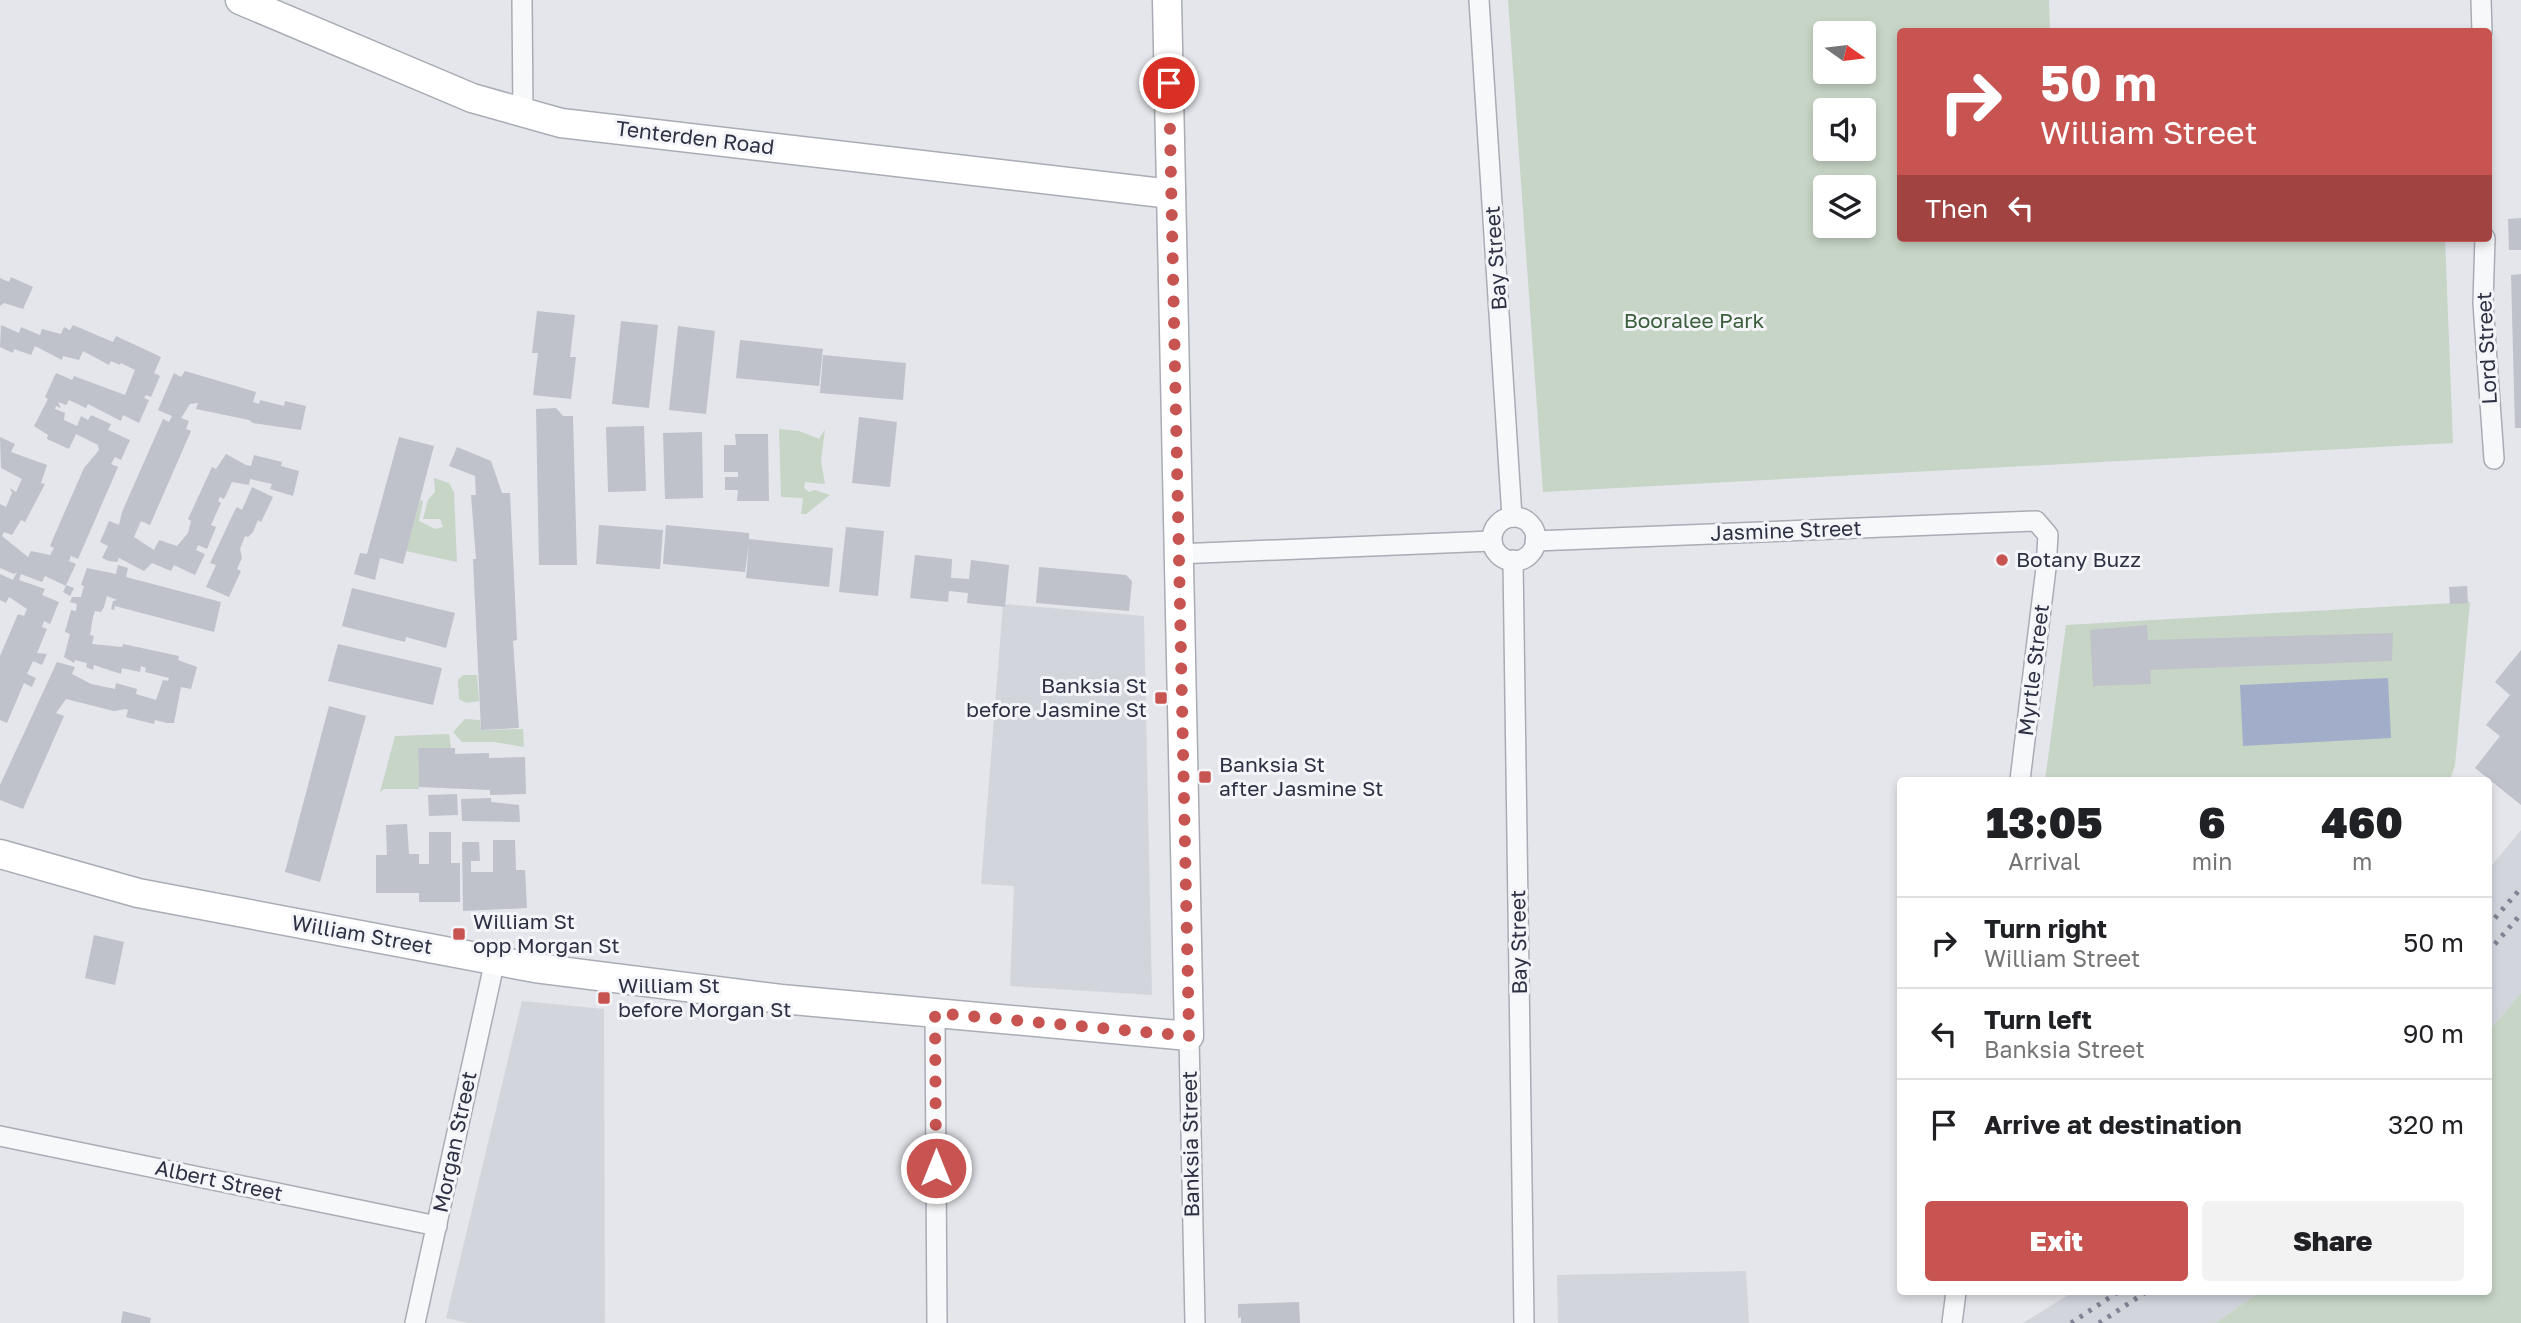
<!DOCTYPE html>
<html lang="en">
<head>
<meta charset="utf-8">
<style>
	:root { --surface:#fff; --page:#f2f2f2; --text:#202124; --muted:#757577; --line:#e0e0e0; --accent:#c85452 }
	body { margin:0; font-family:"Golos Text",sans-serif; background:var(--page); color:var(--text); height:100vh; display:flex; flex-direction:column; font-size:26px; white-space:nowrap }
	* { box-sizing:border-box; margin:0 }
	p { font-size:23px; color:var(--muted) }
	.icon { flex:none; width:38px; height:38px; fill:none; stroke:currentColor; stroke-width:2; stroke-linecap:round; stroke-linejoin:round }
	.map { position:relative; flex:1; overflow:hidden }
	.side { position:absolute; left:1897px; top:777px; width:595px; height:518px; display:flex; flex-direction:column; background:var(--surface); border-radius:7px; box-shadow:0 4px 10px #0003 }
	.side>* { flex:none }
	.guide { position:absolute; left:1897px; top:28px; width:595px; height:214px; border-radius:7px; box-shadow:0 4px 10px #0003; background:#c85452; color:#fff; overflow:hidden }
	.needle { width:46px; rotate:104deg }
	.buttons { position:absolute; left:1813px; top:21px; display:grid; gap:14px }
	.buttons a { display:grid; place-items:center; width:63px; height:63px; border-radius:7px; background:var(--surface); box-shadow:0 4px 10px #0003; font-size:35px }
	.pin { position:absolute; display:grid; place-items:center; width:60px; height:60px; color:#fff; margin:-30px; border:4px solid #fff; border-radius:50%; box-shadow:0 2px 7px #0007 }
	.me { position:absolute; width:77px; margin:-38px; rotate:0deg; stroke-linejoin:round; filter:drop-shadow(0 0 5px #0008) }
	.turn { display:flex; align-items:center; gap:24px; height:147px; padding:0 28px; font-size:32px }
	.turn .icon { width:91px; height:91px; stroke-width:2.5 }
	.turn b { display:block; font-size:49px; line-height:60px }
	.then { display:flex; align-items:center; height:66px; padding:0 28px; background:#0003; gap:14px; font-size:26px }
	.eta { display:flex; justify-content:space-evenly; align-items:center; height:119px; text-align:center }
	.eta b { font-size:42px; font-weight:800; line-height:49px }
	.cta { display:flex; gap:14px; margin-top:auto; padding:14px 28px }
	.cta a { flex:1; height:80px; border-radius:7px; background:var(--accent); color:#fff; font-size:28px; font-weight:800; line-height:80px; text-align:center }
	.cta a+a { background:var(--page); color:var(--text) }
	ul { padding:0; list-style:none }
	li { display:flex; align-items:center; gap:21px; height:91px; padding:0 28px; border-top:2px solid var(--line) }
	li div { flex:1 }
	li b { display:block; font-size:26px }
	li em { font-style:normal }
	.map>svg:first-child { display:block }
	.built { fill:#d3d5dd }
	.green { fill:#c7d5c6; fill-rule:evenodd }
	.water { fill:#a2aec9 }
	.building { fill:#bfc1cb }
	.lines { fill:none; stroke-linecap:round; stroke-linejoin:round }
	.street-casing { stroke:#a9acb5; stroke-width:22 }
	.secondary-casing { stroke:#a9acb5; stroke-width:31 }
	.street { stroke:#f7f8fa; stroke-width:19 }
	.secondary { stroke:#fff; stroke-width:28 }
	.rail { stroke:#7f8394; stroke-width:5; stroke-dasharray:3.5 7; stroke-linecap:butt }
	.route { stroke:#c85452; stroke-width:12; stroke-dasharray:0 21.6 }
	.poi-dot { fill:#c85452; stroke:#f4f5f9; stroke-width:2.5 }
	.labels { text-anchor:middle; stroke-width:6; stroke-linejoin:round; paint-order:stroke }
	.street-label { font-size:21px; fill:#2d3143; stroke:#f4f5f9 }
	.park-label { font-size:21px; fill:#3b5e3b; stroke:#f4f5f9 }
	.poi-label { font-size:21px; fill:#2d3143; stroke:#f4f5f9; text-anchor:start }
</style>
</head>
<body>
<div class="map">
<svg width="2521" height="1323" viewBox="0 0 2521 1323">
	<rect width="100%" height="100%" fill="#e4e6eb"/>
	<g class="built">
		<path d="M 1003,604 L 1144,616 L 1152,995 L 1010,986 L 1014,886 L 981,884 Z"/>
		<path d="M 2521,830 L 2521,993 L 2489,1031 L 2489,869 Z"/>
		<path d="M 522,1001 L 604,1009 L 605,1323 L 468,1323 L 446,1318 Z"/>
		<path d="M 1746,1271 L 1749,1323 L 1558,1323 L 1557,1275 Z"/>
		<path d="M 2073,1292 L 2260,1292 L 2215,1323 L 2023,1323 Z"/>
	</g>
	<g class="green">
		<path d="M 1508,0 L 2049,0 L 2050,31 L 1900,32 L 1900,238 L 2445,238 L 2453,443 L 1543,492 ZM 1825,33 L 1864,33 L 1864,72 L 1825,72 ZM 1825,110 L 1864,110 L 1864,149 L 1825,149 ZM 1825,187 L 1864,187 L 1864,226 L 1825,226 Z"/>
		<path d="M 779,429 L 799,431 L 819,439 L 825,429 L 821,461 L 825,484 L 805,482 L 804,488 L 809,492 L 815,490 L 830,495 L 806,514 L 801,514 L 803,498 L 781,497 Z"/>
		<path d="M 434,478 L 449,483 L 454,492 L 457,562 L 406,551 L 420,500 L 423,501 L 419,521 L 435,529 L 443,527 L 440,519 L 423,519 L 428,500 L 435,492 Z"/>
		<path d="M 2470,602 L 2455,765 L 2450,780 L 2045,780 L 2066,625 Z"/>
		<path d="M 463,675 L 477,675 L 479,701 L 466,703 L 459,699 L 458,680 Z"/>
		<path d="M 465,719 L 480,720 L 481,730 L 523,729 L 524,747 L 494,742 L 462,742 L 453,732 Z"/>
		<path d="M 449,734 L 451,748 L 418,749 L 419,789 L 384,789 L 380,792 L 395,736 Z"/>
		<path d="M 2521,993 L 2521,1323 L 2215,1323 L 2260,1292 L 2488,1292 L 2489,1031 Z"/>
	</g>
	<path class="water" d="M 2388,678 L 2391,738 L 2243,746 L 2240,685 Z"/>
	<g class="building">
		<path d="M 2521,218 L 2521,250 L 2509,250 L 2508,219 Z"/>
		<path d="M 2521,274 L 2521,428 L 2515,428 L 2511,275 Z"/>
		<path d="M 11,277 L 33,287 L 23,309 L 4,303 L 0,306 L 0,278 L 9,282 Z"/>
		<path d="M 537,311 L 575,315 L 570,357 L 576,357 L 571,399 L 533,395 L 538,353 L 532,353 Z"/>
		<path d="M 621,321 L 658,325 L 649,408 L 612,404 Z"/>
		<path d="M 1,325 L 19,333 L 21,327 L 40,335 L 42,329 L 61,334 L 64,327 L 70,330 L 73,325 L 113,342 L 116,336 L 161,357 L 154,373 L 160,376 L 151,397 L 146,395 L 144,398 L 149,400 L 139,423 L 123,415 L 121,421 L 88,404 L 86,408 L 69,400 L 66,405 L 58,402 L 61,408 L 56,406 L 55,409 L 65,413 L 64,420 L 77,426 L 81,416 L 88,420 L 91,415 L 111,424 L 108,430 L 130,440 L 121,460 L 115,457 L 111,464 L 118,467 L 78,559 L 71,556 L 69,561 L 76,564 L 66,585 L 74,588 L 70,596 L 63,592 L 66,586 L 45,576 L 42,582 L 21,574 L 19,580 L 45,589 L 42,595 L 59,602 L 50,624 L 44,621 L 42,627 L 47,629 L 37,653 L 47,654 L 42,665 L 33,661 L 27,674 L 36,678 L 32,687 L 24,683 L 7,723 L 0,720 L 0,656 L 18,614 L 24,616 L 27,609 L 9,597 L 6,603 L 0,600 L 0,574 L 13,580 L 17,572 L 14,574 L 0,568 L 0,504 L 6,507 L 12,493 L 10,488 L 16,492 L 22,479 L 1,468 L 0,437 L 15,444 L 11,452 L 47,465 L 41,483 L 45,484 L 25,522 L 21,520 L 12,535 L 4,532 L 2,536 L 28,557 L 31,551 L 50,555 L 54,548 L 50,546 L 55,534 L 84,468 L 99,450 L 98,445 L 76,434 L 69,449 L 47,439 L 48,435 L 34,426 L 48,399 L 45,397 L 56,373 L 72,380 L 74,376 L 125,395 L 135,370 L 121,363 L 120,365 L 111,361 L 109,365 L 83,351 L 79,360 L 63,356 L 62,360 L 35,346 L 31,355 L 14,349 L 13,353 L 0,347 Z"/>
		<path d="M 678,326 L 715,331 L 706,414 L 669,410 Z"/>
		<path d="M 740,340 L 823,349 L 819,386 L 736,378 Z"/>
		<path d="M 823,355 L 906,363 L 903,400 L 820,393 Z"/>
		<path d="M 185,371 L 256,392 L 253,402 L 259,404 L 260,400 L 284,406 L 285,401 L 306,406 L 301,430 L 253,423 L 249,420 L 196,409 L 198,403 L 190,404 L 181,418 L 189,421 L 186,429 L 191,431 L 150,525 L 141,521 L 134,537 L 154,550 L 159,540 L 177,546 L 188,533 L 191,521 L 188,519 L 212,467 L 216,469 L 226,454 L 246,465 L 251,466 L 254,455 L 282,462 L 281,466 L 299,471 L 293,496 L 270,489 L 272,484 L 250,479 L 249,485 L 232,482 L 224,499 L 220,497 L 218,501 L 221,503 L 211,525 L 216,527 L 207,549 L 198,545 L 196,550 L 205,554 L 195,575 L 174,565 L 171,571 L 152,563 L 144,571 L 119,558 L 117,562 L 109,561 L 102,558 L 108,546 L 100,542 L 109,521 L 119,525 L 122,512 L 163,419 L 169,422 L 172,416 L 158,410 L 167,389 L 174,373 L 181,377 Z"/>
		<path d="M 556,408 L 563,416 L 573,416 L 577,565 L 539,565 L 536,409 Z"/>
		<path d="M 859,417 L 897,422 L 890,487 L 852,483 Z"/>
		<path d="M 644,426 L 646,491 L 608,492 L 606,427 Z"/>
		<path d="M 702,432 L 703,498 L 665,499 L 663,433 Z"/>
		<path d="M 735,434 L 768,434 L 769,501 L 737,501 L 738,490 L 725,490 L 725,477 L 738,477 L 738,472 L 724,472 L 724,445 L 736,445 Z"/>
		<path d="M 399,437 L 434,446 L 403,564 L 380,558 L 375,580 L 354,574 L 360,553 L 367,554 Z"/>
		<path d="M 457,447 L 491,461 L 502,493 L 510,493 L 517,640 L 513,641 L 519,728 L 481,730 L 473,559 L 476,559 L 471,495 L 476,495 L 475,476 L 449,466 Z"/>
		<path d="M 252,487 L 273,497 L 261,522 L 258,520 L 253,532 L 248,537 L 245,536 L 240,549 L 242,558 L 237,569 L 241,571 L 229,597 L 206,587 L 216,565 L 210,563 L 235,510 L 237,507 L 242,510 Z"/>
		<path d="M 599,525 L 663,530 L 660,569 L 596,564 Z"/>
		<path d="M 666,525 L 749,533 L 749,539 L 833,548 L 829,587 L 746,578 L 749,544 L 745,572 L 663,564 Z"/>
		<path d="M 846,527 L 884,531 L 878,596 L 839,592 Z"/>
		<path d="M 915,555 L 952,559 L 951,578 L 969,579 L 971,560 L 1009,565 L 1005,607 L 967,603 L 968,593 L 949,591 L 948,602 L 910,598 Z"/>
		<path d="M 118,565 L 128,568 L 126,577 L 221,602 L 214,632 L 115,606 L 114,610 L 111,609 L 113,601 L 117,600 L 107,596 L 104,607 L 101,612 L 95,611 L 93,617 L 90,635 L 94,636 L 92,644 L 122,647 L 123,644 L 179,656 L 178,660 L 197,667 L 191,689 L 181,687 L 174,723 L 167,723 L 155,720 L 154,724 L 126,717 L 128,710 L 126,709 L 114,711 L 66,699 L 56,713 L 64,716 L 23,809 L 0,800 L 0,785 L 57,662 L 75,667 L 72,674 L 91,684 L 115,689 L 116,683 L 137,689 L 136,694 L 156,700 L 163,680 L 168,681 L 169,678 L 145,672 L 146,668 L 141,666 L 140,672 L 122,668 L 121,674 L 94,665 L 93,670 L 86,667 L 87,663 L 75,660 L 74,663 L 64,657 L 70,634 L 65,632 L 71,610 L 76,611 L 77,604 L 70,602 L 72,597 L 81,597 L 84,586 L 81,585 L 87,568 L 116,574 Z"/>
		<path d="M 1039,567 L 1126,575 L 1132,581 L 1129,611 L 1036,603 Z"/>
		<path d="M 2467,586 L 2468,603 L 2450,604 L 2449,587 Z"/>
		<path d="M 352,588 L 455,613 L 446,648 L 406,637 L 405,642 L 342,626 Z"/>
		<path d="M 2147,625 L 2148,640 L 2393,633 L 2392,661 L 2150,670 L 2151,684 L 2093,686 L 2090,630 Z"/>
		<path d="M 338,644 L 442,668 L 433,705 L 328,681 Z"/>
		<path d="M 2521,650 L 2521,805 L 2475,768 L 2500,736 L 2486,725 L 2510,695 L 2495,682 Z"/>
		<path d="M 329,706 L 366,716 L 320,882 L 285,872 Z"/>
		<path d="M 418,748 L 455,748 L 455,754 L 489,753 L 489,758 L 525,757 L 526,794 L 490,795 L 490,790 L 419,787 Z"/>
		<path d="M 457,794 L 458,815 L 429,816 L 428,795 Z"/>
		<path d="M 491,798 L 491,802 L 519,805 L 520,822 L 462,821 L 461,799 Z"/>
		<path d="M 407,824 L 409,854 L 419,854 L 419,864 L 429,864 L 429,832 L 451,832 L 451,863 L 460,863 L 460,902 L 419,902 L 419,893 L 376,893 L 376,855 L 387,855 L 386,825 Z"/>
		<path d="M 493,840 L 515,840 L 516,870 L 525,870 L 527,908 L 463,911 L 462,842 L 479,842 L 480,861 L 471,861 L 471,872 L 493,872 Z"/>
		<path d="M 94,935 L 124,942 L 115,985 L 85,978 Z"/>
		<path d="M 1299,1302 L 1300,1323 L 1241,1323 L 1241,1317 L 1238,1318 L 1238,1304 Z"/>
		<path d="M 123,1311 L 151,1318 L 150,1323 L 121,1323 Z"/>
	</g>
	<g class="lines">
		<g class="street-casing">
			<g id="street">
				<path d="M 522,0 L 523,114"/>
				<path d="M 1479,0 L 1512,517"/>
				<path d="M 2481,0 L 2482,32"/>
				<path d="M 2485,238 L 2483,303 L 2494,459"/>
				<circle cx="1514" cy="539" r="22"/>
				<path d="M 1535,541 L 2036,521 L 2048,535 L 2046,568 L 2020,780"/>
				<path d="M 1177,554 L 1492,541"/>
				<path d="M 1513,560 L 1524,1323"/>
				<path d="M 935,1013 L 937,1323"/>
				<path d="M 1189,1036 L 1195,1323"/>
				<path d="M 0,1136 L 437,1226"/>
				<path d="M 415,1323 L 495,960"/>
				<path d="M 1952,1323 L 1956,1292"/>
			</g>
		</g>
		<g class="secondary-casing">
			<g id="secondary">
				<path d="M 240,0 L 472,98 L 561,123 L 1171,194"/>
				<path d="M 0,854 L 138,893 L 535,968 L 781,999 L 1189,1036 L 1167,0"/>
			</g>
		</g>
		<use href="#street" class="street"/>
		<use href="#secondary" class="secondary"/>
		<g class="rail">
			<path d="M 2488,926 L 2521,888"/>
			<path d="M 2488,952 L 2521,914"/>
			<path d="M 2071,1323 L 2118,1292"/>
			<path d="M 2099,1323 L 2146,1292"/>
		</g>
	</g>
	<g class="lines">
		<path class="route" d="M 936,1168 L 935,1013 L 1189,1036 L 1169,83"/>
	</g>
	<g class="poi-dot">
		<circle cx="2002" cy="560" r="7"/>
		<rect x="1154" y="691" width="14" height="14" rx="3.5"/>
		<rect x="1198" y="770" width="14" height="14" rx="3.5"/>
		<rect x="452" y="927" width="14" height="14" rx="3.5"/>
		<rect x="597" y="991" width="14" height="14" rx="3.5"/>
	</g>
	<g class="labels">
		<g class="street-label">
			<text transform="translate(695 138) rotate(7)" y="7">Tenterden Road</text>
			<text transform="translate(1496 258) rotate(-94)" y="7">Bay Street</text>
			<text transform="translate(2487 348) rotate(-93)" y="7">Lord Street</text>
			<text transform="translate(1786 531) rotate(-2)" y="7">Jasmine Street</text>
			<text transform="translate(2034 670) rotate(-83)" y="7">Myrtle Street</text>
			<text transform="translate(362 935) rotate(10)" y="7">William Street</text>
			<text transform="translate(1519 942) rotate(-91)" y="7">Bay Street</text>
			<text transform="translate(455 1142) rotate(-78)" y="7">Morgan Street</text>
			<text transform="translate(1191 1144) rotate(-91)" y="7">Banksia Street</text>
			<text transform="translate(219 1181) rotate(12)" y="7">Albert Street</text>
		</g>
		<g class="park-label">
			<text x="1694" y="328">Booralee Park</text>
		</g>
		<g class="poi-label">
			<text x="2016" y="567">Botany Buzz</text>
			<text x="1147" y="693" text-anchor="end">Banksia St<tspan x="1147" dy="24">before Jasmine St</tspan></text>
			<text x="1219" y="772">Banksia St<tspan x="1219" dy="24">after Jasmine St</tspan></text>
			<text x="473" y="929">William St<tspan x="473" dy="24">opp Morgan St</tspan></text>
			<text x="618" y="993">William St<tspan x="618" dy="24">before Morgan St</tspan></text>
		</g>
	</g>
</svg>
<div class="buttons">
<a><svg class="needle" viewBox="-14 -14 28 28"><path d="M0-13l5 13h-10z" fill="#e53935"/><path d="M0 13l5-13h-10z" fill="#757577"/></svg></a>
<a><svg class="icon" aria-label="sound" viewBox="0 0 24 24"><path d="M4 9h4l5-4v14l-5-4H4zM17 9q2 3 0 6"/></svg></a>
<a><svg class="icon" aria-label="layers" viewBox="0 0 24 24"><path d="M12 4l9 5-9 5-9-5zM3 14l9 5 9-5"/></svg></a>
</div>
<div class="pin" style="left:1169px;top:83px;background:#d93025"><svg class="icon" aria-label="arrive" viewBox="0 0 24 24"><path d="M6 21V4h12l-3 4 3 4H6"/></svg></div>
<svg class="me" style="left:936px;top:1168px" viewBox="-20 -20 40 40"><circle r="17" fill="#c85452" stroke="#fff" stroke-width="3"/><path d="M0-11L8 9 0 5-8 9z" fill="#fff"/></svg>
<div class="guide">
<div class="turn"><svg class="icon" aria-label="right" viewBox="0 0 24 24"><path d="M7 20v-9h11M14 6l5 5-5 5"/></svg><div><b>50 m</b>William Street</div></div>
<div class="then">Then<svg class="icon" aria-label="left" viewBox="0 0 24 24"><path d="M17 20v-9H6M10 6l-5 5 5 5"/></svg></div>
</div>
<section class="side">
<div class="eta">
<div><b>13:05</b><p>Arrival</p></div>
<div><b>6</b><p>min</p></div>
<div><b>460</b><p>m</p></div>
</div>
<ul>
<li><svg class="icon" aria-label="right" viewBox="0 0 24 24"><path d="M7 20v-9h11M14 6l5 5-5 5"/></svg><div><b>Turn right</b><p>William Street</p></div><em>50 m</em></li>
<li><svg class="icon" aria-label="left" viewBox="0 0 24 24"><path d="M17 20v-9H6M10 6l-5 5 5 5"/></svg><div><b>Turn left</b><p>Banksia Street</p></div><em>90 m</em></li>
<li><svg class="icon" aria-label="arrive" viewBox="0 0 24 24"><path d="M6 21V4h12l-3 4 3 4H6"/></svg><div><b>Arrive at destination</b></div><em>320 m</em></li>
</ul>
<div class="cta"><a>Exit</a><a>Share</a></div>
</section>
</div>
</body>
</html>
